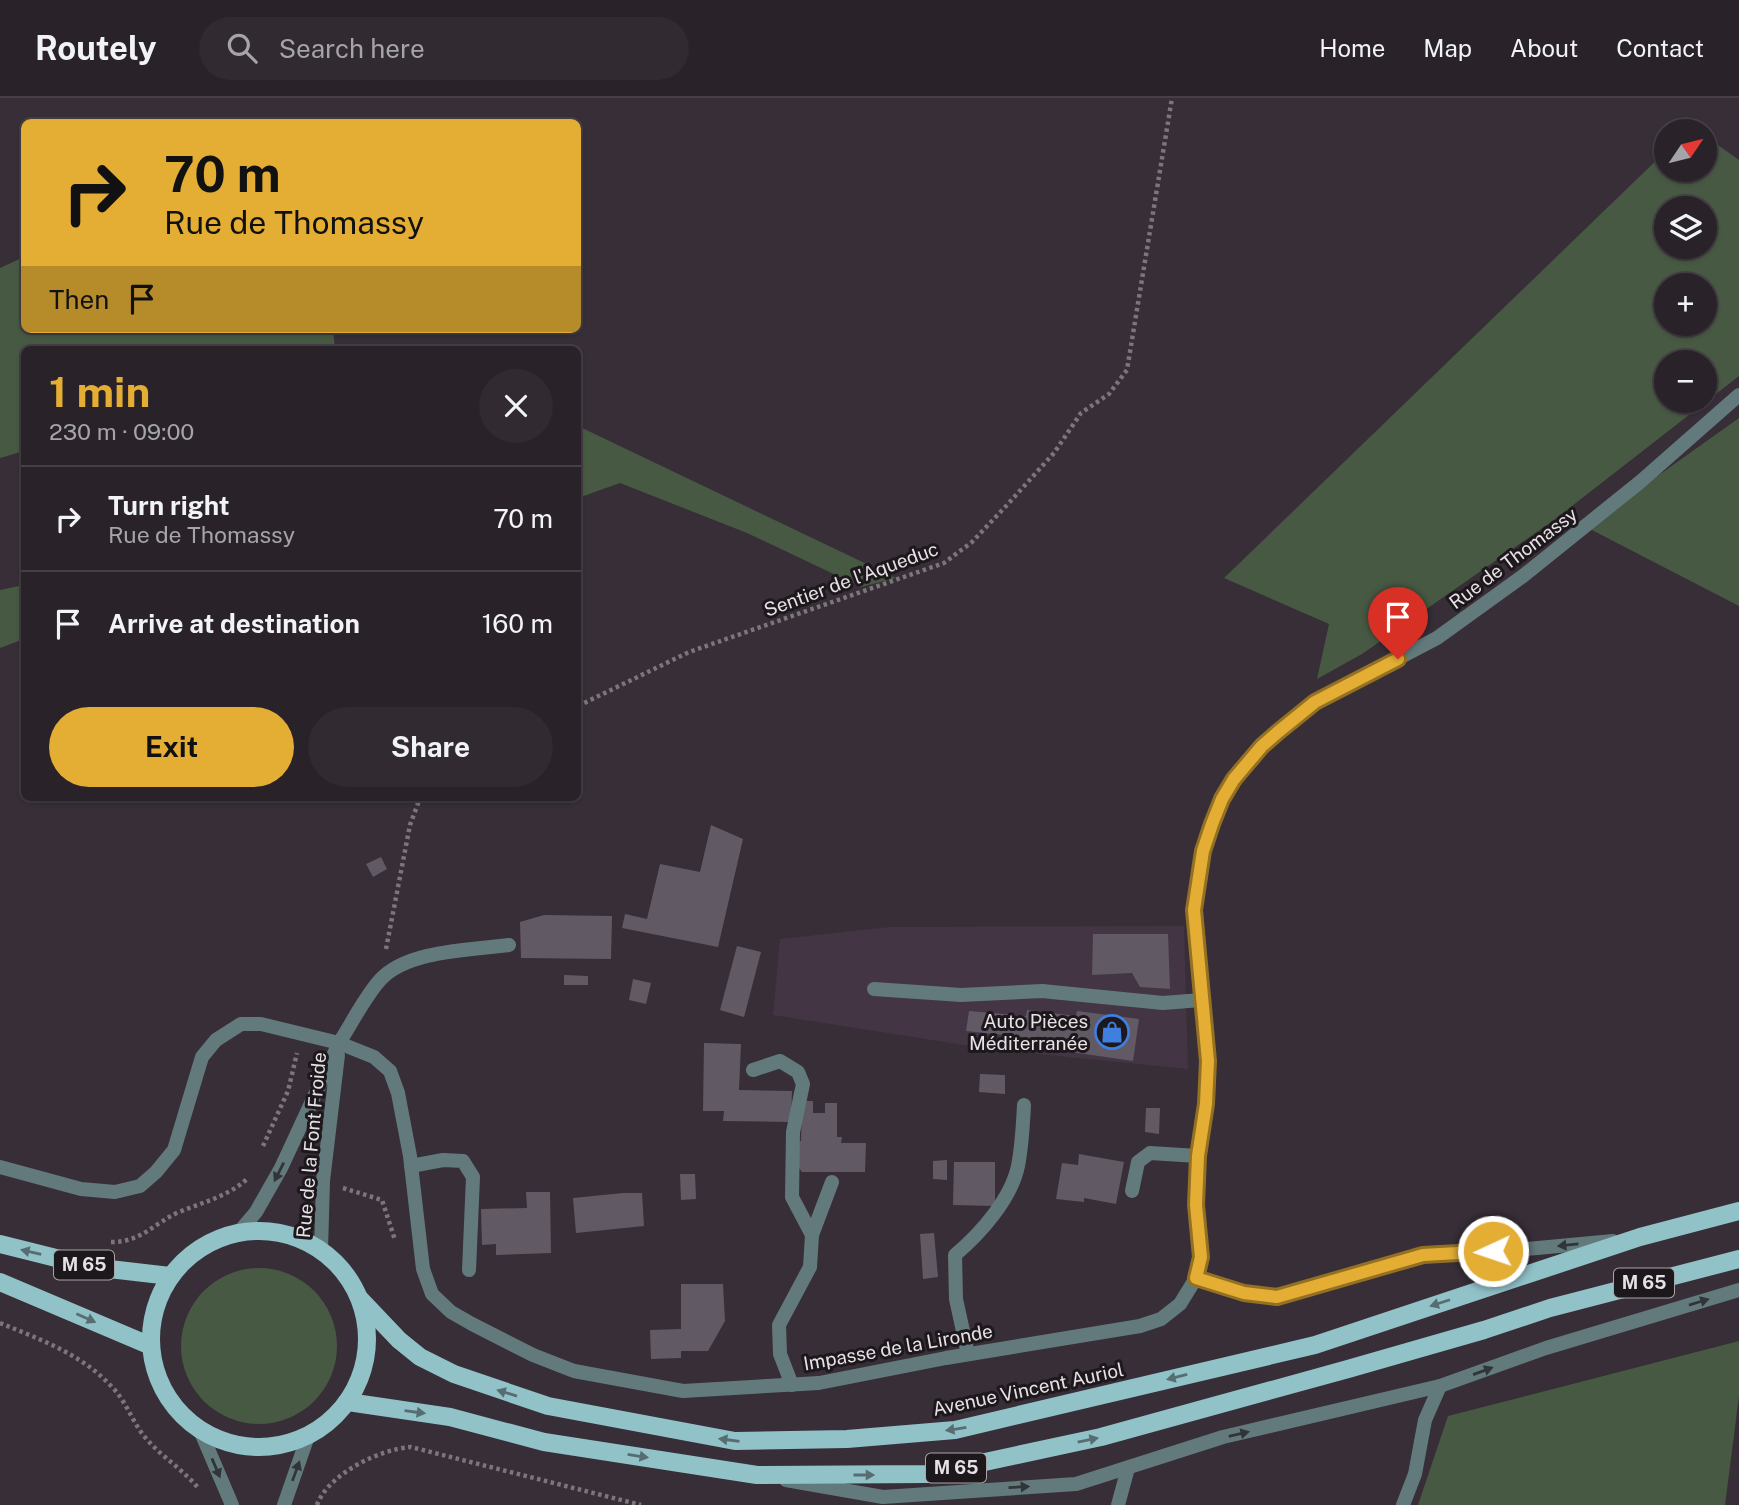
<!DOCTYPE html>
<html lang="en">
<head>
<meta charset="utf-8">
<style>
	:root { --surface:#292229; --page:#312a31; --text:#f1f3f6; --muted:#a5a4a8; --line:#453f46; --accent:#e4ae35 }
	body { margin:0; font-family:"Public Sans",sans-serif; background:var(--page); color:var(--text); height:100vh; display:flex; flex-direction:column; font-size:26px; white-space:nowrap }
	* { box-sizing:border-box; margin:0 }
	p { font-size:23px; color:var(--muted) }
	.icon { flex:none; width:38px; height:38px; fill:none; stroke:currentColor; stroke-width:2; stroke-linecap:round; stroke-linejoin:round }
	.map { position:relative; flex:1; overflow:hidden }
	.details { position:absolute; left:21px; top:248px; width:560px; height:455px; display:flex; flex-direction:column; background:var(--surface); border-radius:10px; box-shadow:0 2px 5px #0004,0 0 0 2px var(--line) }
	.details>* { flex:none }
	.hud { position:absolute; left:21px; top:21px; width:560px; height:214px; border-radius:10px; box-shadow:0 2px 5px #0004,0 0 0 2px var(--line); background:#e4ae35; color:#111; overflow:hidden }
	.needle { width:46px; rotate:55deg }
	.buttons { position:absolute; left:1654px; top:21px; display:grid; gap:14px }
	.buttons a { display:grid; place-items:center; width:63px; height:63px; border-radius:50%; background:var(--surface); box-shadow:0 2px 5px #0004,0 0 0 2px var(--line); font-size:35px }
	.pin { position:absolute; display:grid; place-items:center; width:60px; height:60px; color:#fff; margin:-72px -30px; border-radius:50% 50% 50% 0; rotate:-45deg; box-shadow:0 0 7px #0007 }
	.pin .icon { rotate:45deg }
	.me { position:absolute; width:77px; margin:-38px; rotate:267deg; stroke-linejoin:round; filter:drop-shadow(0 0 5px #0008) }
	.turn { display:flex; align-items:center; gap:24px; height:147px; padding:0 28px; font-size:32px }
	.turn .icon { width:91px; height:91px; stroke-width:2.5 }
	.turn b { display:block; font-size:49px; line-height:60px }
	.then { display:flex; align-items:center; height:66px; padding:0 28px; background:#0003; gap:14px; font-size:26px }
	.round { display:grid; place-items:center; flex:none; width:74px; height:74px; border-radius:37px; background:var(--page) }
	.summary { display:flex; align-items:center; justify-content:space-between; height:119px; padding:0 28px }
	h1 { font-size:42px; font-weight:700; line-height:52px; color:var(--accent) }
	.button { display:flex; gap:14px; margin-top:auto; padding:14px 28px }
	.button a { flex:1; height:80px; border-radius:42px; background:var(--accent); color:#111; font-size:28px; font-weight:700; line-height:80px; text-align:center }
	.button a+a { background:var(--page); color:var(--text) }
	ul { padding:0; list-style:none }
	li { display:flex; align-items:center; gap:21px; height:105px; padding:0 28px; border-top:2px solid var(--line) }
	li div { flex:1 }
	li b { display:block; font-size:26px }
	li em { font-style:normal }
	header { display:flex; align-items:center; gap:42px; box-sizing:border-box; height:98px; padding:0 35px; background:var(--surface); border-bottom:2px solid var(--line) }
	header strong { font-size:33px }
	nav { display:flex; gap:38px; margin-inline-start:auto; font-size:24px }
	.search { width:490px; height:63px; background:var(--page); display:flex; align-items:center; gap:18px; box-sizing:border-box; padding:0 24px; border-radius:38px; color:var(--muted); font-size:26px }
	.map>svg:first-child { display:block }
	.built { fill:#433543 }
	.green { fill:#475943; fill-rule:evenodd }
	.building { fill:#615a65 }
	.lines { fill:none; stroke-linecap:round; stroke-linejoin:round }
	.path { stroke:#7d757c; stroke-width:4.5; stroke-dasharray:3.5 3.5; stroke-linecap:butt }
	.service { stroke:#637a7d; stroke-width:14 }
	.minor { stroke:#637a7d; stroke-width:14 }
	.primary { stroke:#91c2c8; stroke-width:18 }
	.oneway { fill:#313539 }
	.oneway2 { fill:#566d72 }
	.route-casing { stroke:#947122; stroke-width:18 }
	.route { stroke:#e4ae35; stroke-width:12 }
	.labels { text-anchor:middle; stroke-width:6; stroke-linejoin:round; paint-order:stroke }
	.shield { fill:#1c181c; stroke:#aaa5a9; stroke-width:2 }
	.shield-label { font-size:18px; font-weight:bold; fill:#e7e1e6 }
	.street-label { font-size:19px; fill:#e7e1e6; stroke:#1c181c }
	.poi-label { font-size:19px; fill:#e7e1e6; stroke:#1c181c; text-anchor:end }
</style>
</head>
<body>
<header>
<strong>Routely</strong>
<div class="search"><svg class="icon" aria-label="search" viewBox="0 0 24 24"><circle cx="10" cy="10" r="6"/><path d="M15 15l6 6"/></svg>Search here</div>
<nav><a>Home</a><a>Map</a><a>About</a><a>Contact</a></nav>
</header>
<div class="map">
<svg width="1739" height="1407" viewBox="0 0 1739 1407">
	<rect width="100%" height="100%" fill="#372e37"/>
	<path class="built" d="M 1184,828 L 1188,971 L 989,951 L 773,917 L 780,841 L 890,829 Z"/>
	<g class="green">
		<path d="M 1705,38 L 1739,62 L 1739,278 L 1554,422 L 1362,556 L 1317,581 L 1329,526 L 1224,480 L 1666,53 L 1666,72 L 1704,72 ZM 1704,110 L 1704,149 L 1666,149 L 1666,110 ZM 1704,187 L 1704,226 L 1666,226 L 1666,187 ZM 1704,264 L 1704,303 L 1666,303 L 1666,264 Z"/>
		<path d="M 24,159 L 24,231 L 333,231 L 335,252 L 24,252 L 24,353 L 0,360 L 0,170 Z"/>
		<path d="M 1739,320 L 1739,508 L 1586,429 Z"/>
		<path d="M 578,328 L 896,480 L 861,489 L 747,435 L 620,385 L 578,400 Z"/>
		<path d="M 24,487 L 24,541 L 0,550 L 0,492 Z"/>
		<circle cx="259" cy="1248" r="78"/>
		<path d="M 1739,1243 L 1739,1298 L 1725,1407 L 1418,1407 L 1448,1318 Z"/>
	</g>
	<g class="building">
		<path d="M 711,727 L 743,741 L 718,849 L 622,830 L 625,816 L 647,821 L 660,766 L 700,774 Z"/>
		<path d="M 381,759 L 387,771 L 373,779 L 366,766 Z"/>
		<path d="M 544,817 L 612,818 L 611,861 L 521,860 L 520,824 Z"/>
		<path d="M 1093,836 L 1168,836 L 1170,891 L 1140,889 L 1132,875 L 1092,877 Z"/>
		<path d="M 737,848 L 761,854 L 744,919 L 720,912 Z"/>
		<path d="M 564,877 L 588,878 L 588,887 L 564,887 Z"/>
		<path d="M 633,881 L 651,885 L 646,906 L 629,902 Z"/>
		<path d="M 1027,912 L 1076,918 L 1077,913 L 1139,921 L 1133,963 L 1071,954 L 1071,952 L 1023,947 L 1024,939 L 966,933 L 969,913 L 1026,918 Z"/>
		<path d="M 704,945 L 741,946 L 739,992 L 792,993 L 791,1024 L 723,1023 L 724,1013 L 703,1013 Z"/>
		<path d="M 980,976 L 1005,977 L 1005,996 L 979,994 Z"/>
		<path d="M 802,1003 L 813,1003 L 813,1015 L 825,1015 L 825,1005 L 837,1005 L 837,1039 L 842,1039 L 841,1045 L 866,1045 L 865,1074 L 802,1074 L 799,1070 L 797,1043 L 801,1043 Z"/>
		<path d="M 1146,1010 L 1160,1010 L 1159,1036 L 1145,1034 Z"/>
		<path d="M 1079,1056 L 1124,1064 L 1116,1106 L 1084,1100 L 1084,1104 L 1056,1101 L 1062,1065 L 1078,1067 Z"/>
		<path d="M 947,1062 L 947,1082 L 933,1081 L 933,1063 Z"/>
		<path d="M 954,1064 L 995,1064 L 995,1108 L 953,1107 Z"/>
		<path d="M 680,1076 L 695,1076 L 696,1101 L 681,1102 Z"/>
		<path d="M 526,1094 L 550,1094 L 551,1155 L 496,1157 L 496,1146 L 482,1147 L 481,1111 L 527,1110 Z"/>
		<path d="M 623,1095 L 642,1095 L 644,1128 L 576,1135 L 573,1100 Z"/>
		<path d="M 934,1135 L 938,1179 L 923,1181 L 920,1136 Z"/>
		<path d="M 681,1186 L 723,1186 L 725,1223 L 708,1253 L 681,1253 L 681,1260 L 651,1261 L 650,1232 L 681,1231 Z"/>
	</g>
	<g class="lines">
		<g class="path">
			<path d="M 578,608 L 689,554 L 944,465 L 972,444 L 1007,407 L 1054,355 L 1081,315 L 1109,296 L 1127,272 L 1172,0"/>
			<path d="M 386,851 L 410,727 L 420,700"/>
			<path d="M 263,1048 L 288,993 L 297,955"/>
			<path d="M 343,1090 L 382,1102 L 395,1142"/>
			<path d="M 111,1144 C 142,1144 154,1125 179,1114 C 203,1104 227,1099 247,1081"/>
			<path d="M 0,1225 C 39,1241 82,1256 112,1289 C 126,1303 132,1323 144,1338 C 160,1358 183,1371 199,1391"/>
			<path d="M 317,1407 C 328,1376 380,1351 411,1349 L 641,1407"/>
		</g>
		<g class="service">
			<path d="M 874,891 L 961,897 L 1042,893 L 1163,905 L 1201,902"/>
			<path d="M 339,945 C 352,925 364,900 380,882 C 407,852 471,852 509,847"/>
			<path d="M 753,972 L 780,963 L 798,974 L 803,986 L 793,1034 L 792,1099 L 812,1137 L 810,1169 L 779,1227 L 780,1256 L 792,1287"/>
			<path d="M 411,1068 L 443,1062 L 463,1063 L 473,1079 L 469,1172"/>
			<path d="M 1132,1093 L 1138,1064 L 1150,1055 L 1198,1058"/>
			<path d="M 812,1137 L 832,1084"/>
			<path d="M 968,1256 L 956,1201 L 955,1157 C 981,1135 1011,1101 1018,1068 C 1022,1048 1023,1027 1024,1007"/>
			<path d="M 1118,1407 L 1128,1370"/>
			<path d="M 1403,1407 L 1415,1376 L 1425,1322 L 1440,1288"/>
		</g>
		<g class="minor">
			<path d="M 0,1069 L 81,1091 L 115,1094 L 140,1088 L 156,1074 L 174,1052 L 202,959 L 216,942 L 241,926 L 261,926 L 339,945 L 374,959 L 390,973 L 398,995 L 410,1058 L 423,1171 L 432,1196 L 451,1214 L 472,1226 L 533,1257 L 574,1273 L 683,1293 L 819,1285 L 946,1260 L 1140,1228 L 1161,1221 L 1180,1206 L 1196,1180 L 1201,1159 L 1196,1107 L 1198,1058 L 1206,1006 L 1208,963 L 1194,812 L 1203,753 L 1222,701 L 1234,681 L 1262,648 L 1315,604 L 1437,540 L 1523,478 L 1640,384 L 1739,297"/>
			<path d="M 239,1134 L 256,1114 L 281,1070 L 339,945"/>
			<path d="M 321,1152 L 323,1083 L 338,957"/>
			<path d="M 1196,1180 L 1244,1195 L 1277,1199 L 1423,1157 L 1517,1152 L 1613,1143"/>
			<path d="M 200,1332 L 232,1407"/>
			<path d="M 786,1382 L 883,1399 L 1076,1386 L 1223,1339 L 1440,1288 L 1546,1250 L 1739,1192"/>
			<path d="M 284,1407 L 308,1338"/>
		</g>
		<g class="primary">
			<circle cx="259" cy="1241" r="108"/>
			<path d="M 0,1146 L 92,1169 L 170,1178"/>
			<path d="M 0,1184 L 151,1248"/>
			<path d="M 360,1201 L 399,1242 L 420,1259 L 454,1276 L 548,1308 L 735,1343 L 847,1341 L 955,1332 L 1315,1247 L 1640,1139 L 1739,1113"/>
			<path d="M 348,1304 L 450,1319 L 544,1344 L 757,1377 L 929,1376 L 1101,1339 L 1348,1271 L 1484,1232 L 1550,1210 L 1739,1161"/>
		</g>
	</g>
	<defs><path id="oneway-solid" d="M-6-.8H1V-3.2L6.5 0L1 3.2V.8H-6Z" transform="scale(1.75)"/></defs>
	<g class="oneway">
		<use href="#oneway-solid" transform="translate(279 1074) rotate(117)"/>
		<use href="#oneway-solid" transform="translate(1568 1147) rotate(174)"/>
		<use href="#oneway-solid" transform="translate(1699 1204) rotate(-17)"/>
		<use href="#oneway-solid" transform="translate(1483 1273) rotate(-20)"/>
		<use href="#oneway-solid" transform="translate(1239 1336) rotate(-13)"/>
		<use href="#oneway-solid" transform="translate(216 1370) rotate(67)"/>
		<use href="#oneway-solid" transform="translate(296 1373) rotate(-70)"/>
		<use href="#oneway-solid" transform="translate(1019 1389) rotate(-3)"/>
	</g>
	<g class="oneway2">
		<use href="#oneway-solid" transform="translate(31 1154) rotate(-167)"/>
		<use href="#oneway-solid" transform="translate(1440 1205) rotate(162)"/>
		<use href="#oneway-solid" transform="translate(86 1220) rotate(24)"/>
		<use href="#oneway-solid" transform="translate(1177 1279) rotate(166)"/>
		<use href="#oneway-solid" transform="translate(507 1295) rotate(-163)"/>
		<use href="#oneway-solid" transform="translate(415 1314) rotate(8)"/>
		<use href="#oneway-solid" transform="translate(956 1331) rotate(171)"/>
		<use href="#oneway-solid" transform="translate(729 1342) rotate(-172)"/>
		<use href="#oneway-solid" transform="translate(1088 1342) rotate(-12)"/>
		<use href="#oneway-solid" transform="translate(638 1358) rotate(9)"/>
		<use href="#oneway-solid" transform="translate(864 1377)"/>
	</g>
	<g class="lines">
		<g class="route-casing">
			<path id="route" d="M 1398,561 L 1315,604 L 1278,634 L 1262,648 L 1234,681 L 1222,701 L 1212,726 L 1203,753 L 1194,812 L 1208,963 L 1206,1006 L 1198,1058 L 1196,1107 L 1201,1159 L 1196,1180 L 1244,1195 L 1277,1199 L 1423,1157 L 1493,1153"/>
		</g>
		<use href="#route" class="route"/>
	</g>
	<defs>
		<g id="shop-ring" transform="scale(1.75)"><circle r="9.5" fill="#1c181c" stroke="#3f7fe0" stroke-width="1.5"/><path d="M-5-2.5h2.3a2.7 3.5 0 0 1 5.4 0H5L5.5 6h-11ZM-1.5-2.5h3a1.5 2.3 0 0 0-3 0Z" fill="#3f7fe0"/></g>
	</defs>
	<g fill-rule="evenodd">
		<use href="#shop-ring" x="1112" y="934"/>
	</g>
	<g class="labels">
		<g class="shield">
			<rect x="54" y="1152.5" width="60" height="29" rx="5"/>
			<rect x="1614" y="1170.5" width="60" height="29" rx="5"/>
			<rect x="926" y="1355.5" width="60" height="29" rx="5"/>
		</g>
		<g class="shield-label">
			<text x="84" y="1173">M 65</text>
			<text x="1644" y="1191">M 65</text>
			<text x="956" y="1376">M 65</text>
		</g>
		<g class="street-label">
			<text transform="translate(1513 460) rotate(-37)" y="7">Rue de Thomassy</text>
			<text transform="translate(851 481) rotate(-20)" y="7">Sentier de l'Aqueduc</text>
			<text transform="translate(311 1047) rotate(-85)" y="7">Rue de la Font Froide</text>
			<text transform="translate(898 1249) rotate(-10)" y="7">Impasse de la Lironde</text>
			<text transform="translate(1028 1291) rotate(-12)" y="7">Avenue Vincent Auriol</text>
		</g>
		<g class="poi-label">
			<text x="1088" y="930">Auto Pièces<tspan x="1088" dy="22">Méditerranée</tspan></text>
		</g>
	</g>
</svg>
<div class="buttons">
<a><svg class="needle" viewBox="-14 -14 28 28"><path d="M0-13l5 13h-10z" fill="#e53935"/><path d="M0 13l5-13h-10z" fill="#a5a4a8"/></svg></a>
<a><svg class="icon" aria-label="layers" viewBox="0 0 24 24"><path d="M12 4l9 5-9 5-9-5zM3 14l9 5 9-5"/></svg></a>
<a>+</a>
<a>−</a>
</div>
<div class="pin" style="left:1398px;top:561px;background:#d93025"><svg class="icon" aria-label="arrive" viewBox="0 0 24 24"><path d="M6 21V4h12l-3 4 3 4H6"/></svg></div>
<svg class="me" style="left:1493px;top:1153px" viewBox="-20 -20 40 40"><circle r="17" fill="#e4ae35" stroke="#fff" stroke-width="3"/><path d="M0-11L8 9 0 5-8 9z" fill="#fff"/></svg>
<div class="hud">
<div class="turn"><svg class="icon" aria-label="right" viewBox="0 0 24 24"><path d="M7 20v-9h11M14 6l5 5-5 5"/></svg><div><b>70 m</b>Rue de Thomassy</div></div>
<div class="then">Then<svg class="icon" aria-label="arrive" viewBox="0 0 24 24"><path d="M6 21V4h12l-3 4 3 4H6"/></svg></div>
</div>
<section class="details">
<div class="summary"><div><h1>1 min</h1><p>230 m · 09:00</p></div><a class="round"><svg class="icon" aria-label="close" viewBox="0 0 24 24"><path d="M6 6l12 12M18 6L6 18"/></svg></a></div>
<ul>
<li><svg class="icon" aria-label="right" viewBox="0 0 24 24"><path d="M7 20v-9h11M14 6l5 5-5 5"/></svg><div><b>Turn right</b><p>Rue de Thomassy</p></div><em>70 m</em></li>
<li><svg class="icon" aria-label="arrive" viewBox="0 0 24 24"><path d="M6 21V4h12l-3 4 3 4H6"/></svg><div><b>Arrive at destination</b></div><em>160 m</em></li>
</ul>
<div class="button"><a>Exit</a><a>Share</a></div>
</section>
</div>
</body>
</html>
